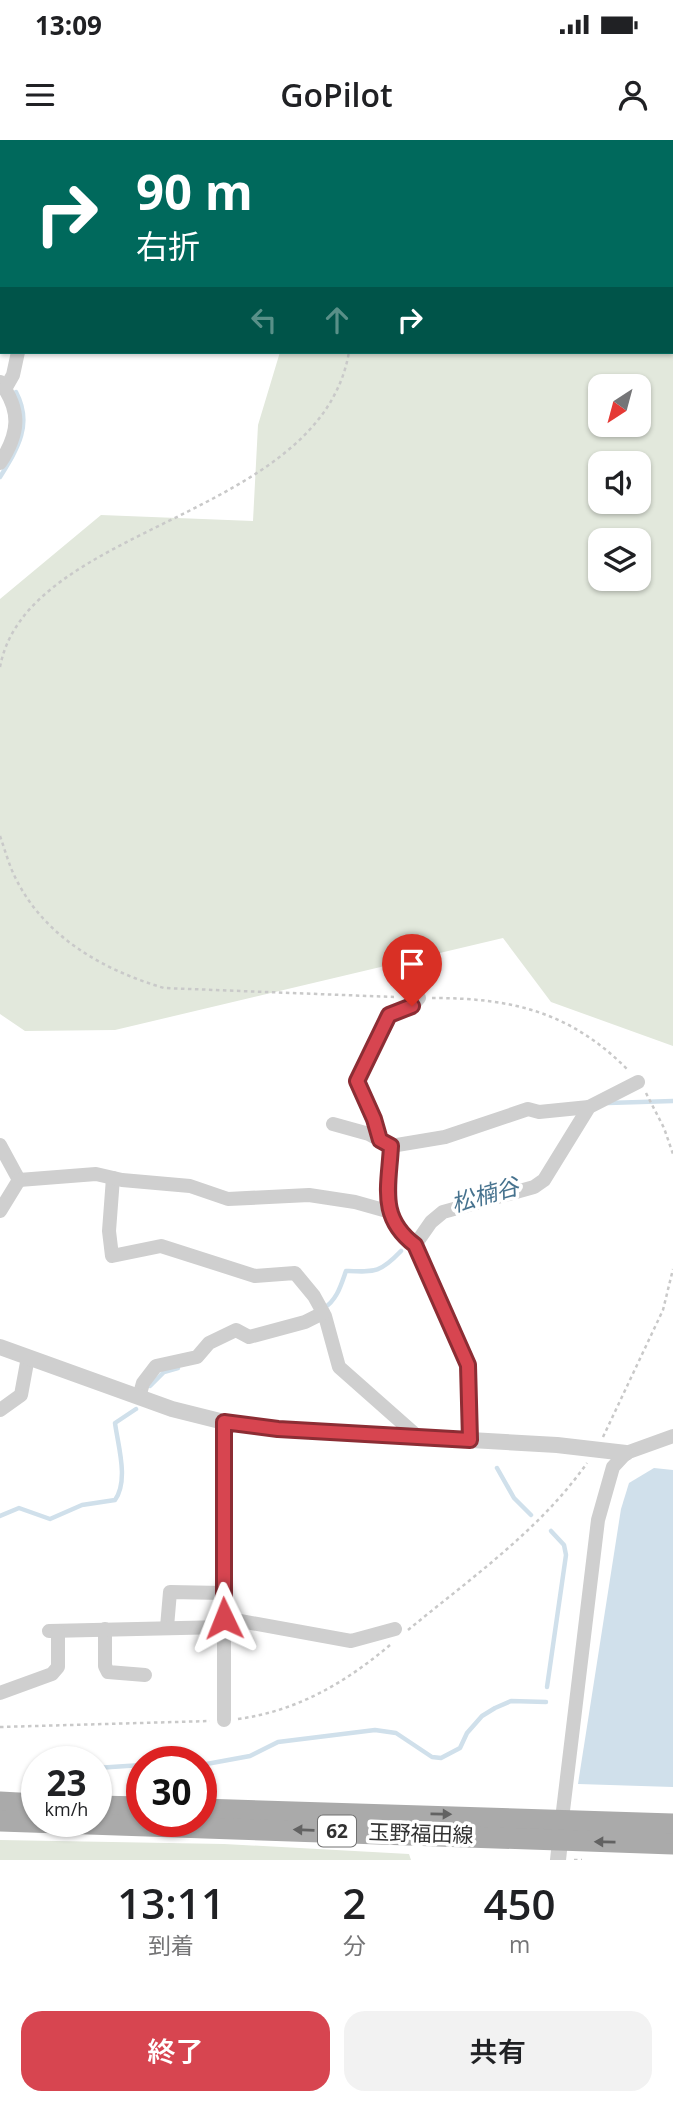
<!DOCTYPE html>
<html lang="ja">
<head>
<meta charset="utf-8">
<style>
	:root { --surface:#fff; --page:#f2f2f2; --text:#202124; --muted:#757577; --accent:#d74550 }
	body { margin:0; font-family:"Open Sans","Noto Sans JP",sans-serif; background:var(--page); color:var(--text); height:100vh; display:flex; flex-direction:column; font-size:26px; white-space:nowrap }
	* { box-sizing:border-box; margin:0 }
	p { font-size:23px; color:var(--muted) }
	.icon { flex:none; width:38px; height:38px; fill:none; stroke:currentColor; stroke-width:2; stroke-linecap:round; stroke-linejoin:round }
	.map { position:relative; height:1720px; overflow:hidden }
	.panel { display:flex; flex-direction:column; background:var(--surface); flex:1 }
	.panel>* { flex:none }
	.top-card { position:absolute; left:0px; top:0px; width:674px; height:214px; box-shadow:0 2px 5px #0004; background:#00695c; color:#fff; overflow:hidden }
	.needle { width:46px; rotate:216deg }
	.fabs { position:absolute; left:588px; top:234px; display:grid; gap:14px }
	.fabs a { display:grid; place-items:center; width:63px; height:63px; border-radius:14px; background:var(--surface); box-shadow:0 2px 5px #0004; font-size:35px }
	.speed { position:absolute; left:21px; top:1606px; display:flex; gap:14px; font-size:35px; font-weight:700; text-align:center }
	.speed>* { display:grid; place-content:center; width:91px; height:91px; border-radius:50%; background:var(--surface); box-shadow:0 2px 5px #0004; line-height:1 }
	.speed small { font-size:18px; font-weight:400 }
	.speed .limit { border:10px solid #d22; background:#fff; color:#111 }
	.pin { position:absolute; display:grid; place-items:center; width:60px; height:60px; color:#fff; margin:-72px -30px; border-radius:50% 50% 50% 0; rotate:-45deg; box-shadow:0 0 7px #0007 }
	.pin .icon { rotate:45deg }
	.me { position:absolute; width:77px; margin:-38px; rotate:358deg; stroke-linejoin:round; filter:drop-shadow(0 0 5px #0008) }
	.turn { display:flex; align-items:center; gap:24px; height:147px; padding:0 21px; font-size:32px }
	.turn .icon { width:91px; height:91px; stroke-width:2.5 }
	.turn b { display:block; font-size:49px; line-height:60px }
	.lanes { display:flex; align-items:center; height:66px; padding:0 21px; background:#0003; justify-content:center; gap:35px; direction:ltr }
	.lanes .off { opacity:.35 }
	.eta { display:flex; justify-content:space-evenly; align-items:center; height:119px; text-align:center }
	.eta b { font-size:42px; font-weight:600; line-height:49px }
	.cta { display:flex; gap:14px; margin-top:auto; padding:14px 21px }
	.cta a { flex:1; height:80px; border-radius:21px; background:var(--accent); color:#fff; font-size:28px; font-weight:600; line-height:80px; text-align:center }
	.cta a+a { background:var(--page); color:var(--text) }
	.status { display:flex; justify-content:space-between; align-items:center; height:49px; padding:0 35px; background:var(--surface); direction:ltr }
	.status svg { height:19px; fill:currentColor }
	header { display:flex; justify-content:space-between; align-items:center; height:91px; padding:0 21px; background:var(--surface); font-size:32px; font-weight:600 }
	.map>svg:first-child { display:block }
	.green { fill:#e2e8dc; fill-rule:evenodd }
	.water { fill:#d0e0eb }
	.lines { fill:none; stroke-linecap:round; stroke-linejoin:round }
	.stream { stroke:#d0e0eb; stroke-width:4.5 }
	.path { stroke:#c9c9c9; stroke-width:2.5; stroke-dasharray:3.5 3.5; stroke-linecap:butt }
	.minor { stroke:#cfcfcf; stroke-width:14 }
	.tertiary { stroke:#cfcfcf; stroke-width:16 }
	.primary { stroke:#aaa; stroke-width:21 }
	.motorway { stroke:#999; stroke-width:24 }
	.oneway { fill:#626262 }
	.route-casing { stroke:#8c2d34; stroke-width:18 }
	.route { stroke:#d74550; stroke-width:12 }
	.labels { text-anchor:middle; stroke-width:7; stroke-linejoin:round; paint-order:stroke }
	.shield { fill:#fff; stroke:#707070; stroke-width:2 }
	.shield-label { font-size:19px; font-weight:bold; fill:#323232 }
	.street-label { font-size:21px; fill:#323232; stroke:#fff }
	.water-label { font-size:23px; font-style:italic; fill:#46728e; stroke:#fff }
</style>
</head>
<body>
<div class="status"><b>13:09</b><svg viewBox="0 0 49 12"><path d="M0 12V9h3v3zM5 12V6h3v6zM10 12V3h3v9zM15 12V0h3v12zM26 1h20v11H26zM47 4h2v5h-2z"/></svg></div>
<header><svg class="icon" aria-label="menu" viewBox="0 0 24 24"><path d="M4 6h16M4 12h16M4 18h16"/></svg>GoPilot<svg class="icon" aria-label="person" viewBox="0 0 24 24"><circle cx="12" cy="8" r="4"/><path d="M4 21q1-7 8-7t8 7"/></svg></header>
<div class="map">
<svg width="673" height="1720" viewBox="0 0 673 1720">
	<rect width="100%" height="100%" fill="#fff"/>
	<g class="green">
		<path d="M 313,0 L 673,0 L 673,906 L 551,862 L 503,798 L 115,890 L 25,891 L 0,874 L 0,459 L 101,375 L 253,381 L 258,285 L 280,212 L 672,212 L 672,2 ZM 600,247 L 639,247 L 639,285 L 600,285 ZM 600,324 L 639,324 L 639,362 L 600,362 ZM 600,401 L 639,401 L 639,439 L 600,439 Z"/>
		<path d="M 0,1700 L 224,1704 L 409,1714 L 411,1720 L 0,1720 Z"/>
	</g>
	<path class="water" d="M 654,1328 L 673,1330 L 673,1647 L 578,1644 L 621,1369 L 629,1343 Z"/>
	<g class="lines">
		<g class="stream">
			<path d="M 0,181 L 2,178"/>
			<path d="M 0,337 C 18,308 33,284 16,252"/>
			<path d="M 608,963 L 673,961"/>
			<path d="M 324,1168 C 337,1160 341,1145 346,1131 C 375,1132 380,1133 401,1111"/>
			<path d="M 150,1246 L 164,1232 L 178,1228"/>
			<path d="M 497,1328 L 514,1358 L 531,1375"/>
			<path d="M 0,1376 L 19,1368 L 50,1379 L 82,1365 L 115,1360 C 129,1340 118,1306 115,1283 L 136,1269"/>
			<path d="M 547,1547 L 566,1415 L 564,1405 L 551,1391"/>
			<path d="M 201,1625 L 250,1616 L 278,1602 L 375,1590 L 396,1593 L 432,1617 L 441,1618 L 460,1608 L 467,1593 L 482,1576 L 495,1568 L 511,1561 L 546,1562"/>
			<path d="M 96,1628 L 142,1625"/>
			<path d="M 31,1638 L 37,1636"/>
		</g>
		<g class="path">
			<path d="M 327,0 L 327,2"/>
			<path d="M 0,527 C 27,383 320,380 349,212"/>
			<path d="M 0,696 C 5,710 9,725 15,737 C 44,797 103,830 164,848 L 394,857"/>
			<path d="M 432,858 C 513,858 571,872 629,931"/>
			<path d="M 646,953 L 664,988 L 673,1014"/>
			<path d="M 603,1297 L 663,1170 L 673,1129"/>
			<path d="M 408,1490 C 471,1438 540,1390 587,1323"/>
			<path d="M 238,1579 C 297,1571 345,1543 390,1505"/>
			<path d="M 0,1587 L 210,1581"/>
			<path d="M 574,1720 L 582,1720"/>
		</g>
		<g class="minor">
			<path d="M 163,0 L 165,2"/>
			<path d="M 139,2 L 140,0"/>
			<path d="M 218,2 L 218,0"/>
			<path d="M 0,242 C 22,271 19,294 0,323"/>
			<path d="M 5,249 L 13,235 L 18,212"/>
			<path d="M 333,984 L 369,994 L 391,1006 L 445,997 L 528,969 L 539,972 L 589,967"/>
			<path d="M 380,1000 L 357,941 L 389,875 L 412,866 L 419,858"/>
			<path d="M 0,1005 L 19,1040"/>
			<path d="M 113,1038 L 109,1091 L 112,1116 L 161,1106 L 255,1136 L 295,1133 L 314,1156 L 325,1176 L 339,1227 L 417,1296"/>
			<path d="M 19,1040 L 96,1034 L 122,1040 L 190,1046 L 228,1059 L 309,1055 L 355,1062 L 387,1071 L 404,1097 L 415,1105 L 468,1225 L 470,1300"/>
			<path d="M 0,1071 L 19,1040"/>
			<path d="M 387,1071 L 391,1006"/>
			<path d="M 415,1105 L 431,1082 L 443,1072 L 534,1047 L 544,1040 L 589,967 L 638,942"/>
			<path d="M 139,1257 L 143,1243 L 156,1226 L 197,1217 L 209,1203 L 236,1190 L 249,1197 L 305,1182 L 323,1173"/>
			<path d="M 0,1270 L 21,1255 L 28,1217"/>
			<path d="M 224,1282 L 224,1580"/>
			<path d="M 224,1478 L 351,1501 L 395,1489"/>
			<path d="M 167,1487 L 170,1452 L 223,1453"/>
			<path d="M 105,1489 L 105,1526 L 108,1532 L 145,1535"/>
			<path d="M 49,1491 L 225,1487"/>
			<path d="M 0,1553 L 52,1534 L 58,1527 L 58,1491"/>
			<path d="M 562,1679 L 598,1380 L 613,1327 L 626,1313 L 673,1296"/>
		</g>
		<g class="tertiary">
			<path d="M 0,1207 L 172,1269 L 224,1282 L 278,1289 L 557,1305 L 626,1313"/>
			<path d="M 558,1720 L 561,1692"/>
		</g>
		<g class="primary">
			<path d="M 0,1662 L 37,1664"/>
			<path d="M 96,1666 L 142,1667"/>
			<path d="M 201,1669 L 673,1684"/>
			<path d="M 0,1681 L 673,1704"/>
		</g>
		<g class="motorway">
			<path d="M 86,2 L 87,0"/>
			<path d="M 115,2 L 116,0"/>
			<path d="M 0,151 L 2,148"/>
			<path d="M 0,198 L 2,196"/>
		</g>
	</g>
	<defs><path id="oneway-solid" d="M-6-.8H1V-3.2L6.5 0L1 3.2V.8H-6Z" transform="scale(1.75)"/></defs>
	<g class="oneway">
		<use href="#oneway-solid" transform="translate(441 1674) rotate(1)"/>
		<use href="#oneway-solid" transform="translate(304 1690) rotate(-178)"/>
		<use href="#oneway-solid" transform="translate(605 1702) rotate(-179)"/>
	</g>
	<g class="lines">
		<g class="route-casing">
			<path id="route" d="M 224,1478 L 224,1282 L 278,1289 L 470,1300 L 468,1225 L 415,1105 C 378,1077 389,1046 391,1006 L 380,1000 L 374,979 L 357,941 L 389,875 L 412,866"/>
		</g>
		<use href="#route" class="route"/>
	</g>
	<g class="labels">
		<rect class="shield" x="318" y="1675.5" width="38" height="31" rx="5"/>
		<g class="shield-label">
			<text x="337" y="1698">62</text>
		</g>
		<g class="street-label">
			<text transform="translate(421 1694) rotate(2)" y="7">玉野福田線</text>
		</g>
		<g class="water-label">
			<text transform="translate(485 1055) rotate(-16)" y="8">松楠谷</text>
		</g>
	</g>
</svg>
<div class="fabs">
<a><svg class="needle" viewBox="-14 -14 28 28"><path d="M0-13l5 13h-10z" fill="#e53935"/><path d="M0 13l5-13h-10z" fill="#757577"/></svg></a>
<a><svg class="icon" aria-label="sound" viewBox="0 0 24 24"><path d="M4 9h4l5-4v14l-5-4H4zM17 9q2 3 0 6"/></svg></a>
<a><svg class="icon" aria-label="layers" viewBox="0 0 24 24"><path d="M12 4l9 5-9 5-9-5zM3 14l9 5 9-5"/></svg></a>
</div>
<div class="speed"><div>23<small>km/h</small></div><div class="limit">30</div></div>
<div class="pin" style="left:412px;top:866px;background:#d93025"><svg class="icon" aria-label="arrive" viewBox="0 0 24 24"><path d="M6 21V4h12l-3 4 3 4H6"/></svg></div>
<svg class="me" style="left:224px;top:1478px" viewBox="-20 -20 40 40"><path d="M0-17L14 15 0 8-14 15z" fill="#d74550" stroke="#fff" stroke-width="4"/></svg>
<div class="top-card">
<div class="turn"><svg class="icon" aria-label="right" viewBox="0 0 24 24"><path d="M7 20v-9h11M14 6l5 5-5 5"/></svg><div><b>90 m</b>右折</div></div>
<div class="lanes"><svg class="icon off" aria-label="left" viewBox="0 0 24 24"><path d="M17 20v-9H6M10 6l-5 5 5 5"/></svg><svg class="icon off" aria-label="ahead" viewBox="0 0 24 24"><path d="M12 20V5M6 11l6-6 6 6"/></svg><svg class="icon" aria-label="right" viewBox="0 0 24 24"><path d="M7 20v-9h11M14 6l5 5-5 5"/></svg></div>
</div>
</div>
<section class="panel">
<div class="eta">
<div><b>13:11</b><p>到着</p></div>
<div><b>2</b><p>分</p></div>
<div><b>450</b><p>m</p></div>
</div>
<div class="cta"><a>終了</a><a>共有</a></div>
</section>
</body>
</html>
